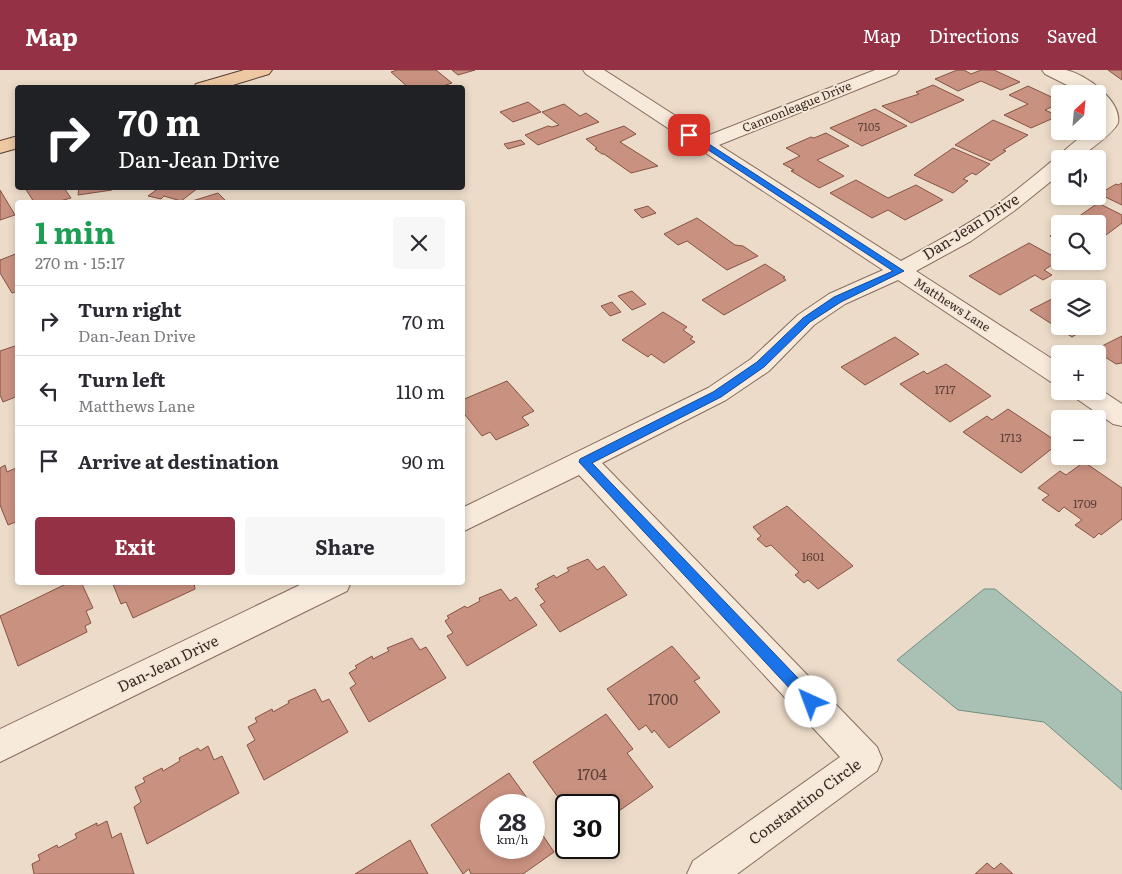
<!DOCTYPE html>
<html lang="en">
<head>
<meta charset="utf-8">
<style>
	:root { --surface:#fff; --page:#f7f7f7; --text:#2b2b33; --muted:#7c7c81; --line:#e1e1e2; --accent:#943144 }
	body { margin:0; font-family:Literata,serif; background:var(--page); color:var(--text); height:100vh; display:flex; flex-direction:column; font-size:19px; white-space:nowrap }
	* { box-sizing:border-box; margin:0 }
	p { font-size:16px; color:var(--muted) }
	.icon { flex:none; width:28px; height:28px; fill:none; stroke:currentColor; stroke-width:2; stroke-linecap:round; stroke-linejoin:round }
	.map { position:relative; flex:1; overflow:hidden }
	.drawer { position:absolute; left:15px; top:130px; width:450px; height:385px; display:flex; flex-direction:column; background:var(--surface); border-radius:5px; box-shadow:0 2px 8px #0003 }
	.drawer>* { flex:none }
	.hud { position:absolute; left:15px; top:15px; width:450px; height:105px; border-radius:5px; box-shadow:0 2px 8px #0003; background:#202124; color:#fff; overflow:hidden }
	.needle { width:32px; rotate:26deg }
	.buttons { position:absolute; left:1051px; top:15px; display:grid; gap:10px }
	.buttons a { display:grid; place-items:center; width:55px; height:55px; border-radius:5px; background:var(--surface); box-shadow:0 2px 8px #0003; font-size:25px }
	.speed { position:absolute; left:480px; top:724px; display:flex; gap:10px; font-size:25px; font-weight:700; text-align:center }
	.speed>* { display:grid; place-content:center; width:65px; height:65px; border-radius:50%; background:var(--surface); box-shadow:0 2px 8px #0003; line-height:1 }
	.speed small { font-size:12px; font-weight:400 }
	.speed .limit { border:2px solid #111; border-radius:8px; background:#fff; color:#111 }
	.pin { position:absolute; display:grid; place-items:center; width:42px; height:42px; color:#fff; margin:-21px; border-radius:10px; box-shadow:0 2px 8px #0006 }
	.me { position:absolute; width:55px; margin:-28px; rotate:317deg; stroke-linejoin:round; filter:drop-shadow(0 0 4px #0008) }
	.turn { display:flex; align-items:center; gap:18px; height:105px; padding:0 20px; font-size:22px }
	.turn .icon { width:65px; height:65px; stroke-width:2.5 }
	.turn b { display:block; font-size:35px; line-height:42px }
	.round { display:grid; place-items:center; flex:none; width:52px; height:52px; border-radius:5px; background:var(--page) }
	.summary { display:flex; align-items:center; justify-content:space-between; height:85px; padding:0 20px }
	h1 { font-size:30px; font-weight:700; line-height:38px; color:#1e9e55 }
	.cta { display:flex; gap:10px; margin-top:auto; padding:10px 20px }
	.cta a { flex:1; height:58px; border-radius:5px; background:var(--accent); color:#fff; font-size:20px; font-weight:700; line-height:58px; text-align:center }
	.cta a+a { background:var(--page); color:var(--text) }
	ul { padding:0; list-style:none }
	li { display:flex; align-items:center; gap:15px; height:70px; padding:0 20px; border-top:1px solid var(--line) }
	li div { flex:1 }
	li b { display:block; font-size:19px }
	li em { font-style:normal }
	header { display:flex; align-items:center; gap:30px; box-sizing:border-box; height:70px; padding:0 25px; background:var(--accent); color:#fff }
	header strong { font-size:24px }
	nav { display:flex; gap:28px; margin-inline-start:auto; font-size:18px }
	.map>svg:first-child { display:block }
	.water { fill:#a9c1b5; stroke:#6f8f81 }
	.building { fill:#c99180; stroke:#865345 }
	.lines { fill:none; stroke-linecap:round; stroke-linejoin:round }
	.minor-casing { stroke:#886c5e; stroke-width:2 }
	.major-casing { stroke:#563c32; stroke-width:2 }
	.minor { fill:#f7eadb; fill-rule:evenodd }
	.major { fill:#edc8a2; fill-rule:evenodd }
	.route { fill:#1a73e8; stroke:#114b97 }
	.labels { text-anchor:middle; stroke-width:4; stroke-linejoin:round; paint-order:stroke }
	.far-number-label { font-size:11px; fill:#5d4239 }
	.far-street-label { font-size:12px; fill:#392821; stroke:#f4e7d7 }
	.number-label { font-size:12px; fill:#5d4239 }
	.street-label { font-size:15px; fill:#392821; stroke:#f4e7d7 }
	.near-number-label { font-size:15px; fill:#5d4239 }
</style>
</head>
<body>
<header>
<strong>Map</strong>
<nav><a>Map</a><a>Directions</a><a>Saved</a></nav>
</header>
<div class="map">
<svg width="1122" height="804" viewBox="0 0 1122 804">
	<rect width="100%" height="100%" fill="#ecdbc8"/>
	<path class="water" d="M 984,519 L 995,519 L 1122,623 L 1122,720 L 1044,652 L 958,640 L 897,590 Z"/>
	<g class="building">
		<path d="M 397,0 L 436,0 L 452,13 L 437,18 L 409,18 L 391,2 Z"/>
		<path d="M 452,0 L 475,0 L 458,5 Z"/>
		<path d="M 957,0 L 964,0 L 971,4 L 981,0 L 994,0 L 1020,12 L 1001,20 L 981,11 L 958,21 L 935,9 Z"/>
		<path d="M 1108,0 L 1122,0 L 1122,10 Z"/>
		<path d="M 933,15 L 964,30 L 911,53 L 882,36 L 919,24 L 916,22 Z"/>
		<path d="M 1028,16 L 1060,31 L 1060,33 L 1045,40 L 1058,46 L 1031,58 L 1004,45 L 1028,34 L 1009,25 Z"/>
		<path d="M 528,32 L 541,42 L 513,52 L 500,42 Z"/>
		<path d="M 564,34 L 580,46 L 586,43 L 599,52 L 538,75 L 525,65 L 548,56 L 552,57 L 559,55 L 542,42 Z"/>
		<path d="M 875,39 L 907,56 L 862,76 L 830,58 Z"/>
		<path d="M 993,50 L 1028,65 L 1003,80 L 1006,81 L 991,91 L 955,75 Z"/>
		<path d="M 624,56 L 636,64 L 620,72 L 658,96 L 631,103 L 604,84 L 602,84 L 595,79 L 597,78 L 586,69 Z"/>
		<path d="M 826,63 L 849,76 L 817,90 L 844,106 L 819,118 L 791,101 L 794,100 L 783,94 L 800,86 L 786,78 L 811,67 L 814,68 Z"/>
		<path d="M 521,70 L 525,74 L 508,79 L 504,74 Z"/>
		<path d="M 953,78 L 990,94 L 976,105 L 972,103 L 963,109 L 968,111 L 953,123 L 914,105 Z"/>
		<path d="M 856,110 L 888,128 L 916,115 L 943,130 L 905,150 L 888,140 L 872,148 L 830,123 Z"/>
		<path d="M 1122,113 L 1122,135 L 1099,124 L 1116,114 L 1118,115 Z"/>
		<path d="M 25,118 L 64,118 L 71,128 L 56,132 L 34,132 Z"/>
		<path d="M 79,118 L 112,118 L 112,120 L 78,125 Z"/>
		<path d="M 159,118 L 198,118 L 181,131 L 164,126 L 161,129 L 148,126 Z"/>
		<path d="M 0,120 L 15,145 L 0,150 Z"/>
		<path d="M 218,123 L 227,132 L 189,132 Z"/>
		<path d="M 1098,133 L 1122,145 L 1122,153 L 1098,171 L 1098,154 L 1068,154 Z"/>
		<path d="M 648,136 L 656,143 L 642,148 L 634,140 Z"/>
		<path d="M 697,148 L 735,175 L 743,176 L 758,186 L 727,200 L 687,171 L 678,175 L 664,164 Z"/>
		<path d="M 1060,159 L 1060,171 L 1050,166 Z"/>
		<path d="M 1029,173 L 1060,190 L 1044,200 L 1052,205 L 1043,210 L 1035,205 L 1000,225 L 969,206 Z"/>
		<path d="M 18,183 L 18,221 L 12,223 L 0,203 L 0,190 Z"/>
		<path d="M 765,194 L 785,207 L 783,208 L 786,210 L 724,245 L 702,230 Z"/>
		<path d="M 632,221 L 646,234 L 632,240 L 618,226 Z"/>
		<path d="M 1060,225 L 1060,256 L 1090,256 L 1072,267 L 1030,240 Z"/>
		<path d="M 612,232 L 621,242 L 610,246 L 601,236 Z"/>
		<path d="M 663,242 L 687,257 L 683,260 L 693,267 L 690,269 L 695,272 L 664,293 L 651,284 L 648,287 L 622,270 Z"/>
		<path d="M 1122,266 L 1122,293 L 1116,294 L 1094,280 Z"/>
		<path d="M 895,267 L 919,284 L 865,315 L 841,297 Z"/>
		<path d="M 18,275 L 18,326 L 3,332 L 0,325 L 0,281 Z"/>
		<path d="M 946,294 L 991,326 L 950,352 L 900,314 L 924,301 L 927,304 Z"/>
		<path d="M 507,311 L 534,341 L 522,347 L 529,355 L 496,370 L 490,362 L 482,366 L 462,341 L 462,330 Z"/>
		<path d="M 1008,339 L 1059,373 L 1021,403 L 963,362 L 987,346 L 992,350 Z"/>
		<path d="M 1084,392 L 1122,418 L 1122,449 L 1101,465 L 1099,463 L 1094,468 L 1075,455 L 1082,450 L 1064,437 L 1059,442 L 1042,430 L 1049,425 L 1038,418 L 1060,401 L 1066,405 Z"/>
		<path d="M 5,395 L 7,402 L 18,397 L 18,451 L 8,455 L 0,435 L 0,398 Z"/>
		<path d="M 787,436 L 853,496 L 818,519 L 808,510 L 804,513 L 795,505 L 799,502 L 771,475 L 766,477 L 757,469 L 761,466 L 753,457 Z"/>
		<path d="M 588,489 L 597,500 L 604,496 L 627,525 L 560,562 L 540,535 L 545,532 L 535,519 L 539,517 L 537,514 L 554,505 L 556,508 L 569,501 L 567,498 Z"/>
		<path d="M 70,512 L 81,512 L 93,538 L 86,541 L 91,553 L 85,556 L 87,562 L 18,596 L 0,546 Z"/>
		<path d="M 112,512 L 194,512 L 195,519 L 133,548 L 126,532 L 121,534 Z"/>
		<path d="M 501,519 L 510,531 L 516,527 L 537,555 L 467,596 L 447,566 L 453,563 L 445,551 L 449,548 L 447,546 L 465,536 L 467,538 L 480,531 L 479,528 Z"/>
		<path d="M 412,568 L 420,580 L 426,577 L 446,608 L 369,652 L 350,618 L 356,614 L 349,603 L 357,598 L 355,596 L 372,586 L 373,589 L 389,581 L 387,578 Z"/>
		<path d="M 672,576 L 700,608 L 694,611 L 720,642 L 669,678 L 654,660 L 652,663 L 646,655 L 639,660 L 607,619 Z"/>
		<path d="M 315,619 L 322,632 L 329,629 L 348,662 L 264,710 L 247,675 L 255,670 L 248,657 L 257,652 L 255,648 L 272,639 L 273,642 L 289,633 L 288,631 Z"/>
		<path d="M 606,644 L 633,679 L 627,683 L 653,717 L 609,748 L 609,735 L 573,735 L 572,733 L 566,735 L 562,729 L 560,730 L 533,692 Z"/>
		<path d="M 208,676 L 214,690 L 222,686 L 239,723 L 147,774 L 134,737 L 141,732 L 135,717 L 145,712 L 143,708 L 162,698 L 163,701 L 180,691 L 179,688 L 198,678 L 200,681 Z"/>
		<path d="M 509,703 L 532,735 L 491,735 L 491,778 L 534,778 L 534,752 L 554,782 L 523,804 L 471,804 L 469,799 L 463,804 L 431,755 Z"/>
		<path d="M 107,751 L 112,768 L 121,763 L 134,804 L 34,804 L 32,794 L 40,790 L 38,785 L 57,775 L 58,778 L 77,768 L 75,764 L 97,753 L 97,756 Z"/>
		<path d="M 410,770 L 428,804 L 355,804 Z"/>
		<path d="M 987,793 L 994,799 L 1001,793 L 1013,804 L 975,804 Z"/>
	</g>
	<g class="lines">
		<g class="minor-casing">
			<g id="minor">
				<path d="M 583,0 L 604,0 L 707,66 L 875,0 L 899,0 L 896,4 L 719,75 L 901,191 C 934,173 968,155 999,133 C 1030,111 1058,85 1088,61 L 1098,61 L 1098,53 L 1101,45 L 1098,35 L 1098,24 L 1085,24 L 1045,4 L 1042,0 C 1050,0 1058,0 1066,0 C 1085,4 1122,30 1118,53 C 1114,63 1088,81 1078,89 L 1060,89 L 1060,104 L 1014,141 L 971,171 L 916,201 L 1060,294 L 1060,315 L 1051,312 L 898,210 L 845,234 L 814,255 L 769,301 L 726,330 L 602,393 L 877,677 L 882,689 L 877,701 L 737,804 L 687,804 L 693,791 L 840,687 L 579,405 L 462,462 L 462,438 L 708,318 L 751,289 L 798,245 L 829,224 L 883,200 L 586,4 Z"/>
				<path d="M 1098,318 L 1122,334 L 1122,356 L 1113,354 L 1074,327 L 1070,321 L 1098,321 Z"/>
				<path d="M 306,512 L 351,512 L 347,521 L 0,692 L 0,659 Z"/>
			</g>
		</g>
		<g class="major-casing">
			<g id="major">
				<path d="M 244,0 L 272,0 L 269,4 L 223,18 L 193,18 L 196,14 Z"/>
				<path d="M 18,66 L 18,78 L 0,83 L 0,71 Z"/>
			</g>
		</g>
		<use href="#minor" class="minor"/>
		<use href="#major" class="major"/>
	</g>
	<path class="route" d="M 687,63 L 692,63 L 904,201 L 841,232 L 810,252 L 764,297 L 721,327 L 592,393 L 816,627 L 818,632 L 816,636 L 811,638 L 806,636 L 579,392 L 580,389 L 713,322 L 757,292 L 803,248 L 834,227 L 893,201 L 687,66 Z"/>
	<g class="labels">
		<g class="far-number-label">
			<text x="869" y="61">7105</text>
		</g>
		<g class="far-street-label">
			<text transform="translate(797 37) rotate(-22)" y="4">Cannonleague Drive</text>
			<text transform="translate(952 235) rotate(33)" y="4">Matthews Lane</text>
		</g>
		<g class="number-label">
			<text x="945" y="324">1717</text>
			<text x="1011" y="372">1713</text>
			<text x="1085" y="438">1709</text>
			<text x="813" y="491">1601</text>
		</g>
		<g class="street-label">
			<text transform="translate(971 157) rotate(-32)" y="5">Dan-Jean Drive</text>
			<text transform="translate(168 594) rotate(-26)" y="5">Dan-Jean Drive</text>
			<text transform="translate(805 732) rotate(-36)" y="5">Constantino Circle</text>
		</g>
		<g class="near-number-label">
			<text x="663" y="635">1700</text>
			<text x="592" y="710">1704</text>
		</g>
	</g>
</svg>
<div class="buttons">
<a><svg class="needle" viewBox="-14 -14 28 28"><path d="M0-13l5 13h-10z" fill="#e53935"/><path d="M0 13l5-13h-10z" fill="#7c7c81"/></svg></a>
<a><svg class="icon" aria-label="sound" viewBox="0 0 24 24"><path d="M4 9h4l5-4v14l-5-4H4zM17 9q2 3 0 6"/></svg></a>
<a><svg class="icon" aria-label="search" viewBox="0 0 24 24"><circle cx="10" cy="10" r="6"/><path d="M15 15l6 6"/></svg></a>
<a><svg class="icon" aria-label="layers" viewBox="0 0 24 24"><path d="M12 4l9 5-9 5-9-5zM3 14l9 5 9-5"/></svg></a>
<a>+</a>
<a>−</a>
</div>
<div class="speed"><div>28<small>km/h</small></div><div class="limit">30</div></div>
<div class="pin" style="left:689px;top:65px;background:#d93025"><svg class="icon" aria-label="arrive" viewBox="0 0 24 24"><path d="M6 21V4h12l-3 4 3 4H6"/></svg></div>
<svg class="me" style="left:811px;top:632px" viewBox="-20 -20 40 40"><circle r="19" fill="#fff"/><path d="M0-13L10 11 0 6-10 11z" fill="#1a73e8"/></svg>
<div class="hud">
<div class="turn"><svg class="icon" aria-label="right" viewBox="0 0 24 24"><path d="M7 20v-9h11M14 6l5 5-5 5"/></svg><div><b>70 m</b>Dan-Jean Drive</div></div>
</div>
<section class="drawer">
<div class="summary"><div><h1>1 min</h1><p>270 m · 15:17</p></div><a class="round"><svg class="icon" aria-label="close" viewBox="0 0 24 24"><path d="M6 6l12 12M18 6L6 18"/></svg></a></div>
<ul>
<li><svg class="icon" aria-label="right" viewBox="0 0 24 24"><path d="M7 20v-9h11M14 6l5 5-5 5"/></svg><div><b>Turn right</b><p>Dan-Jean Drive</p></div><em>70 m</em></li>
<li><svg class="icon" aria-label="left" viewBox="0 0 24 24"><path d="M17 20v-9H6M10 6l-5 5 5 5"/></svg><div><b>Turn left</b><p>Matthews Lane</p></div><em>110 m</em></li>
<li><svg class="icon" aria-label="arrive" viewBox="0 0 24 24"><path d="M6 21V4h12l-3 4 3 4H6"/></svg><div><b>Arrive at destination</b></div><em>90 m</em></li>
</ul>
<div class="cta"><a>Exit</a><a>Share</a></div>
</section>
</div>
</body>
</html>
